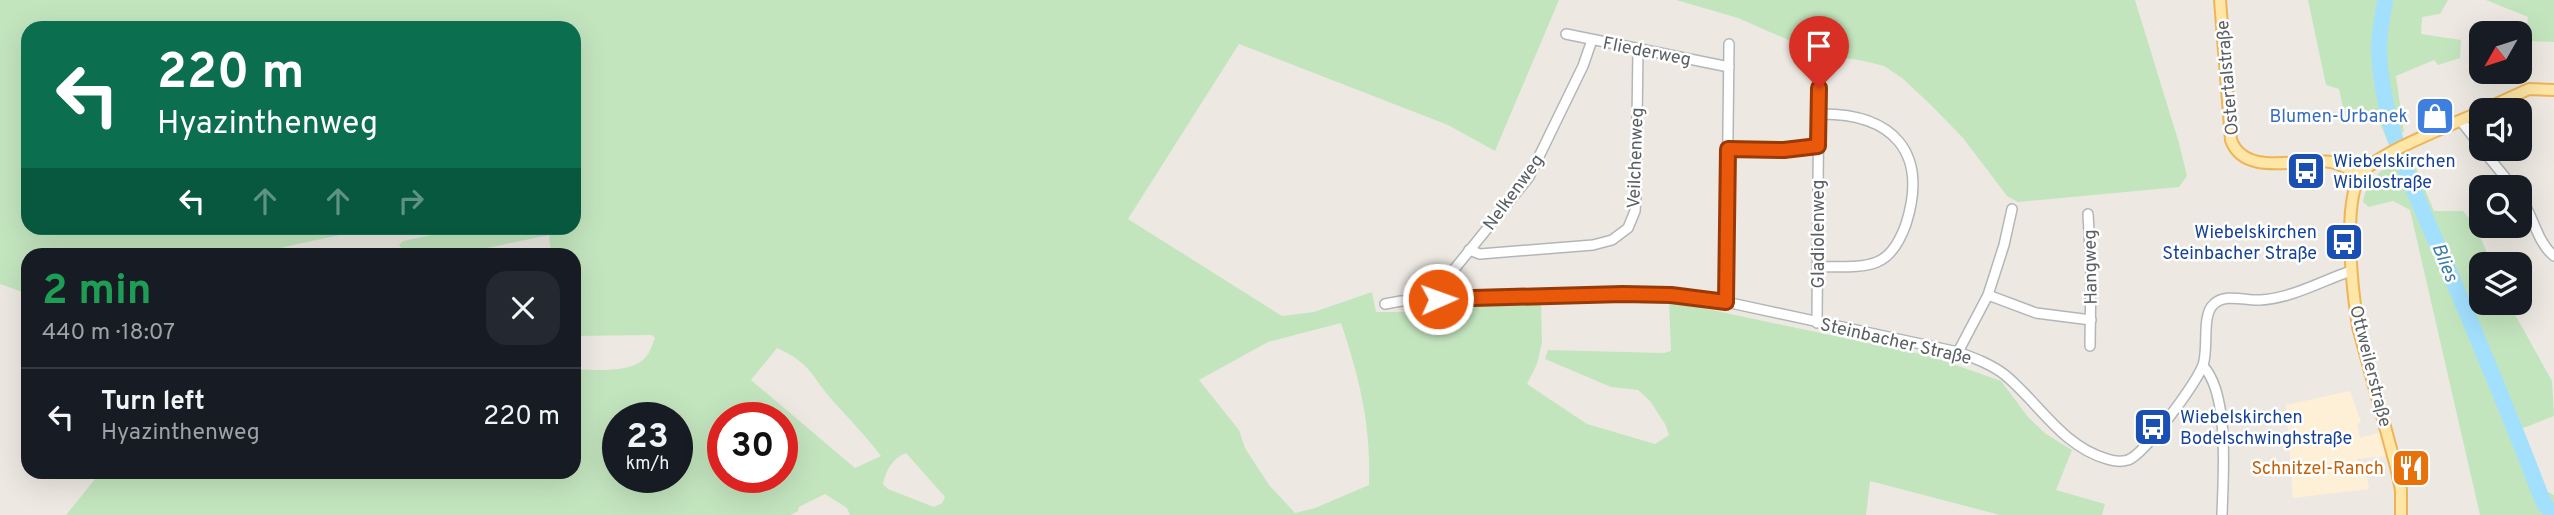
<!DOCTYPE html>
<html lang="en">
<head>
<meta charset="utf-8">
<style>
	:root { --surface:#171b24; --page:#242831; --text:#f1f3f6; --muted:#9ea1a6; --line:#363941 }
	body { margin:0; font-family:Overpass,sans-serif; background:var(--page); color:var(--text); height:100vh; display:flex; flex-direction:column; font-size:26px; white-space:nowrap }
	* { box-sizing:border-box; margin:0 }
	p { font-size:23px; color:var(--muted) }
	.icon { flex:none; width:38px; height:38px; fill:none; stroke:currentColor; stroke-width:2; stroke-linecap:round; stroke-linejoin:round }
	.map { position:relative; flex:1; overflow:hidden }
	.side { position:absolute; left:21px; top:248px; width:560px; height:231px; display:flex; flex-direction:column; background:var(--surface); border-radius:21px; box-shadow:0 7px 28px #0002 }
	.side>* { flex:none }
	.banner { position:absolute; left:21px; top:21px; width:560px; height:214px; border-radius:21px; box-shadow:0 7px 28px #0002; background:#0b6e4f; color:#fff; overflow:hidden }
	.needle { width:46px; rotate:231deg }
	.controls { position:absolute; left:2469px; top:21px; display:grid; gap:14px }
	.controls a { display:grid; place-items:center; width:63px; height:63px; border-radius:14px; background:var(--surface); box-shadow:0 7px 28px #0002; font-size:35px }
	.speed { position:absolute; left:602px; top:402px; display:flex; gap:14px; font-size:35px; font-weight:700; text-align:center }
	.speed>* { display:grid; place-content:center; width:91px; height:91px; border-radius:50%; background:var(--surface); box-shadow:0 7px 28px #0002; line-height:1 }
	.speed small { font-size:18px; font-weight:400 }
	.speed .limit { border:10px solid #d22; background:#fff; color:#111 }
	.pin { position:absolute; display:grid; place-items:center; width:60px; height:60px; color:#fff; margin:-72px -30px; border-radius:50% 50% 50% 0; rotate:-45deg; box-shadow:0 0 7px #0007 }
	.pin .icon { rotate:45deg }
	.me { position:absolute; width:77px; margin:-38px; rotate:88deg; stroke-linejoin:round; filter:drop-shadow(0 0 5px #0008) }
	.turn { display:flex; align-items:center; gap:24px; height:147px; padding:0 21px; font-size:32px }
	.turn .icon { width:91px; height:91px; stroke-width:2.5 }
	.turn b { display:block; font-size:49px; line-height:60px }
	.lanes { display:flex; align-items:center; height:66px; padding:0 21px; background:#0003; justify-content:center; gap:35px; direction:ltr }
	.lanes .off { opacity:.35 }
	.round { display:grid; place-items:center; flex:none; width:74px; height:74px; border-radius:21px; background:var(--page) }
	.overview { display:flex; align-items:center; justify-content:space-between; height:119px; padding:0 21px }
	h1 { font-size:42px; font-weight:700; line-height:52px; color:#1e9e55 }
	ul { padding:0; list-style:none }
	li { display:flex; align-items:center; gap:21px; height:98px; padding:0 21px; border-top:2px solid var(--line) }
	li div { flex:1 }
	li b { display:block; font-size:26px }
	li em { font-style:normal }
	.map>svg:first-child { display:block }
	.commercial { fill:#fdf0d7 }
	.green { fill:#c3e5be; fill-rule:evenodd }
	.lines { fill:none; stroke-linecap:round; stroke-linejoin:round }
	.river { stroke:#a2e0fe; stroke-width:16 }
	.minor-casing { stroke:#b3b6b9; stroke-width:12 }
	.major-casing { stroke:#efb459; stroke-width:14 }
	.minor { stroke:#fff; stroke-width:9 }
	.major { stroke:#fee6a6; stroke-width:10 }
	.route-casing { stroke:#983908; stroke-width:18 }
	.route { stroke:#ea580c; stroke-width:12 }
	.labels { text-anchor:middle; stroke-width:5; stroke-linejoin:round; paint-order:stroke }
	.street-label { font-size:18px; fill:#5a5f63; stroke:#fff }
	.shop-label { font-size:18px; fill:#366cbe; stroke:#fff; text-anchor:end }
	.transit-label { font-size:18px; fill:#164399; stroke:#fff; text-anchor:start }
	.food-label { font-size:18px; fill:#c56008; stroke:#fff; text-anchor:end }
	.water-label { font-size:19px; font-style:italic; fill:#3c7ca7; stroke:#fff }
</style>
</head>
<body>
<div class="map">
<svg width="2554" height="515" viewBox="0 0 2554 515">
	<rect width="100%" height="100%" fill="#ede9e2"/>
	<path class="commercial" d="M 2350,391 L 2361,422 L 2357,424 L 2360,438 L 2381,432 L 2387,456 L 2357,459 L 2357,476 L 2367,477 L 2369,489 L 2293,498 L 2286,405 Z"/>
	<g class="green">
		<path d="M 0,0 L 1559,0 L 1495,151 L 1448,125 L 1239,44 L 1128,219 L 1282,316 L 1314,312 L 1372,292 L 1376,312 L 1408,312 L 1449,317 L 1466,306 L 1541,302 L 1542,343 L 1537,364 L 1527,384 L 1587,424 L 1655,444 L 1669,435 L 1665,424 L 1650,401 L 1638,390 L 1611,387 L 1545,359 L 1548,350 L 1664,353 L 1671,351 L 1669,301 L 1930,356 L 2001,381 L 2028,417 L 2046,434 L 2072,450 L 2056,490 L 2105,504 L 2102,515 L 2000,515 L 1870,481 L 1866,515 L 850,515 L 847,508 L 825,494 L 799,507 L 798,511 L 791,515 L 66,515 L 100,473 L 574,472 L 574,370 C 594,369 630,374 645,358 C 650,353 652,345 655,338 L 652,335 L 574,336 L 574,256 L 551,255 L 549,235 L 487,248 L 442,251 L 401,248 L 399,245 L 403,241 L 467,228 L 574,228 L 574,28 L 28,28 L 28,228 L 372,228 L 284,247 L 261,255 L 28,256 L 28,294 L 0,284 ZM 1341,323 C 1360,380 1371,425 1369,485 L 1315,508 L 1295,513 L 1269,485 L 1245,448 L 1239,430 L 1199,380 L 1268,342 ZM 777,348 C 812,364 810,375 833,401 C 849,419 867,437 881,456 L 855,468 L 751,380 ZM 618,418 L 677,418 L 677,478 L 618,478 ZM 723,418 L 782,418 L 782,478 L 723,478 ZM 906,453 L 945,497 L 942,503 L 934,507 L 888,489 L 883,484 C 886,470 893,458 906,453 Z"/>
		<path d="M 1676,0 L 2135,0 L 2179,143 L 2187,176 L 2179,187 L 2018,202 L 2007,196 L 1963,138 L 1931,105 L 1902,78 L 1884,66 L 1864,61 L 1820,54 L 1738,18 Z"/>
		<path d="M 2308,0 L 2448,0 L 2440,14 L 2422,17 L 2421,34 L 2461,40 L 2460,58 L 2438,65 L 2434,60 L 2396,76 L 2404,132 L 2387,140 L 2374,109 C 2365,118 2357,117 2345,116 L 2339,89 L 2326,85 Z"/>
		<path d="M 2486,0 L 2554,0 L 2554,42 L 2525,41 L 2528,17 Z"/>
		<path d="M 2411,156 L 2434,211 L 2463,211 L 2475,225 L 2492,264 L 2482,264 L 2482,303 L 2506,303 L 2505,306 L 2512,309 L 2552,381 L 2554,416 L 2521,429 L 2543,489 L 2554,495 L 2554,515 L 2480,515 L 2410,210 L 2393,201 L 2369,207 L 2363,202 C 2367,175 2388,165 2411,156 Z"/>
	</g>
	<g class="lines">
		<path class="river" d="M 2385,0 C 2383,15 2379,32 2379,48 C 2381,132 2423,209 2455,285 C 2485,357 2516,429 2543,502 L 2549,510 L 2554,512"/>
		<g class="minor-casing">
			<g id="minor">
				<path d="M 1566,34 L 1729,67"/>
				<path d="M 2461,121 L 2482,148"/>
				<path d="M 1728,149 L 1784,150 L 1818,146"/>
				<path d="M 2482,149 L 2513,187"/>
				<path d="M 2520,197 C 2534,216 2536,241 2554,256"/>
				<path d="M 2088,214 L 2091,267 L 2090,346"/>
				<path d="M 1469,250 L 1480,254 L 1593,245 L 1612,240 L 1628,228 L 1635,211 L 1636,196 L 1638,49"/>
				<path d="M 1817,267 C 1836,266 1860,269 1877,262 C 1892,256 1901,238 1906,224 C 1929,151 1892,113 1819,114"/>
				<path d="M 1988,295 L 2036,313 L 2091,320"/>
				<path d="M 1439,299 L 1442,287 L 1452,272 L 1529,177 L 1583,66 L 1592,40"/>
				<path d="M 1726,302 L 1729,44"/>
				<path d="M 1385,304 L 1401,301 L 1623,294 L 1671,295 L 1726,302 L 1958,352 C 1974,358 1991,364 2005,375 C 2039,403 2062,446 2107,459 C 2113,461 2121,462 2128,460 C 2145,454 2196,383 2203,365 C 2209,348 2201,315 2214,304 C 2225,293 2246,301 2260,300 C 2293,298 2321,281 2351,271"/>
				<path d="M 1817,323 L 1819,61"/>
				<path d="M 1958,352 L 1988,295 L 2004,245 L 2012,209"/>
				<path d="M 2203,366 C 2230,394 2223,477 2222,515"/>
			</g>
		</g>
		<g class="major-casing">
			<g id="major">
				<path d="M 2220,0 L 2231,140 C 2245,178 2300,157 2331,162 C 2341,164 2351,170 2361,175"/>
				<path d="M 2483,110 L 2529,89 L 2554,90"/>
				<path d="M 2401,515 L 2401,490 L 2396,467 L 2358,327 C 2353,294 2341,200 2362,173 C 2379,152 2454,124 2482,111"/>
			</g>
		</g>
		<use href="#minor" class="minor"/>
		<use href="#major" class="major"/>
	</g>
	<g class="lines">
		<g class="route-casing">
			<path id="route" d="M 1438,299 L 1623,294 L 1671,295 L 1726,302 L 1728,149 L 1784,150 L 1818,146 L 1819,88"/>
		</g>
		<use href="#route" class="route"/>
	</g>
	<defs>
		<g id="shop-square" transform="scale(2.0125)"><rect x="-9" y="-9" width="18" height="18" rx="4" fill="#3f7fe0" stroke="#fff"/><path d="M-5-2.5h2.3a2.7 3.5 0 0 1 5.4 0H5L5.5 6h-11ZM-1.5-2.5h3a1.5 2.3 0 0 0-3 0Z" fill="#fff"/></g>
		<g id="bus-square" transform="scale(2.0125)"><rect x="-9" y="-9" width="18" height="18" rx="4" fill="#1a4fb4" stroke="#fff"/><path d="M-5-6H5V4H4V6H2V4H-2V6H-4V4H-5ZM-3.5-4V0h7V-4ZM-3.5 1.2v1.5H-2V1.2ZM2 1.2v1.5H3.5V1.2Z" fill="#fff"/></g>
		<g id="restaurant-square" transform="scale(2.0125)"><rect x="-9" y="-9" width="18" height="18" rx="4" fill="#e8710a" stroke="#fff"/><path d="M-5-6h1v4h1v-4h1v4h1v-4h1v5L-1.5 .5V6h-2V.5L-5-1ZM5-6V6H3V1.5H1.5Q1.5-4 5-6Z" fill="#fff"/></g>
	</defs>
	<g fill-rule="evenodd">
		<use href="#shop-square" x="2435" y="116"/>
		<use href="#bus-square" x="2306" y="171"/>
		<use href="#bus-square" x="2344" y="242"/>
		<use href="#bus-square" x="2153" y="427"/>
		<use href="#restaurant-square" x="2411" y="468"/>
	</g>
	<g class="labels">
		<g class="street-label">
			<text transform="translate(1647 51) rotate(11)" y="6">Fliederweg</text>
			<text transform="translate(2227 78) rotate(-95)" y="6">Ostertalstraße</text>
			<text transform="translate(1635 158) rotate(-88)" y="6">Veilchenweg</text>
			<text transform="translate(1513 192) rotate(-54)" y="6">Nelkenweg</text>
			<text transform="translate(1818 234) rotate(-90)" y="6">Gladiolenweg</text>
			<text transform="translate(2090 267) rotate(-91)" y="6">Hangweg</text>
			<text transform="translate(1896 341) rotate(13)" y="6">Steinbacher Straße</text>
			<text transform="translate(2371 366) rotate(76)" y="6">Ottweilerstraße</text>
		</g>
		<g class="shop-label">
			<text x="2408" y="122">Blumen-Urbanek</text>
		</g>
		<g class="transit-label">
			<text x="2333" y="167">Wiebelskirchen<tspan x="2333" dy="21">Wibilostraße</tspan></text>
			<text x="2317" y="238" text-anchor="end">Wiebelskirchen<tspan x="2317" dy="21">Steinbacher Straße</tspan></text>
			<text x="2180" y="423">Wiebelskirchen<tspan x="2180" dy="21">Bodelschwinghstraße</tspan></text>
		</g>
		<g class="food-label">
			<text x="2384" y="474">Schnitzel-Ranch</text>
		</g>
		<g class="water-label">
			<text transform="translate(2446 262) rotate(68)" y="7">Blies</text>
		</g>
	</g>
</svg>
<div class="controls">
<a><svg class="needle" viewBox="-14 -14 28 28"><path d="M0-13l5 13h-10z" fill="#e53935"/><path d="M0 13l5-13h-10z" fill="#9ea1a6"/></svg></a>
<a><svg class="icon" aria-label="sound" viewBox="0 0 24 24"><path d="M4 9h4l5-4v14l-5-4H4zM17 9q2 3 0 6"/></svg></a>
<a><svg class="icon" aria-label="search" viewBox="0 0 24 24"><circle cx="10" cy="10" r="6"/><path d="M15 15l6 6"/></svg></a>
<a><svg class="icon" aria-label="layers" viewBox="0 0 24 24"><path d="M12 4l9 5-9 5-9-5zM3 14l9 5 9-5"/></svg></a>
</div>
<div class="speed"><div>23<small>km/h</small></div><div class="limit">30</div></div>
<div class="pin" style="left:1819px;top:88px;background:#d93025"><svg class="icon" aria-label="arrive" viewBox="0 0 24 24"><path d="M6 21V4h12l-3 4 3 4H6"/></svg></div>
<svg class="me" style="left:1438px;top:299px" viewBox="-20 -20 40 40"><circle r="17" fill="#ea580c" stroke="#fff" stroke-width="3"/><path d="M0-11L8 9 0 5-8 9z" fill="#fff"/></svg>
<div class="banner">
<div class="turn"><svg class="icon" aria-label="left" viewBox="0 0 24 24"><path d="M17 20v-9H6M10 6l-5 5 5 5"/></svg><div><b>220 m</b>Hyazinthenweg</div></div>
<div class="lanes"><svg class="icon" aria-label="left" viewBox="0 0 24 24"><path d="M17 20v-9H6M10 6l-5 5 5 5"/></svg><svg class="icon off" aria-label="ahead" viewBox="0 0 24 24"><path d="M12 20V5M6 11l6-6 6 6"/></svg><svg class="icon off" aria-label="ahead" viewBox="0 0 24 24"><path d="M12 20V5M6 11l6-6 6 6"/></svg><svg class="icon off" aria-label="right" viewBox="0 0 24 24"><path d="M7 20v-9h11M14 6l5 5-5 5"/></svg></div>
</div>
<section class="side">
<div class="overview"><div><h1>2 min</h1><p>440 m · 18:07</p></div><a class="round"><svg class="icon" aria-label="close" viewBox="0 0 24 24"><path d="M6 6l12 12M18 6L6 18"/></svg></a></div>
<ul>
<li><svg class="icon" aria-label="left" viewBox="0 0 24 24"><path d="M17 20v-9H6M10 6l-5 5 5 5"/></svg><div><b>Turn left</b><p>Hyazinthenweg</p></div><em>220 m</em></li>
</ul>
</section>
</div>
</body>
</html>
